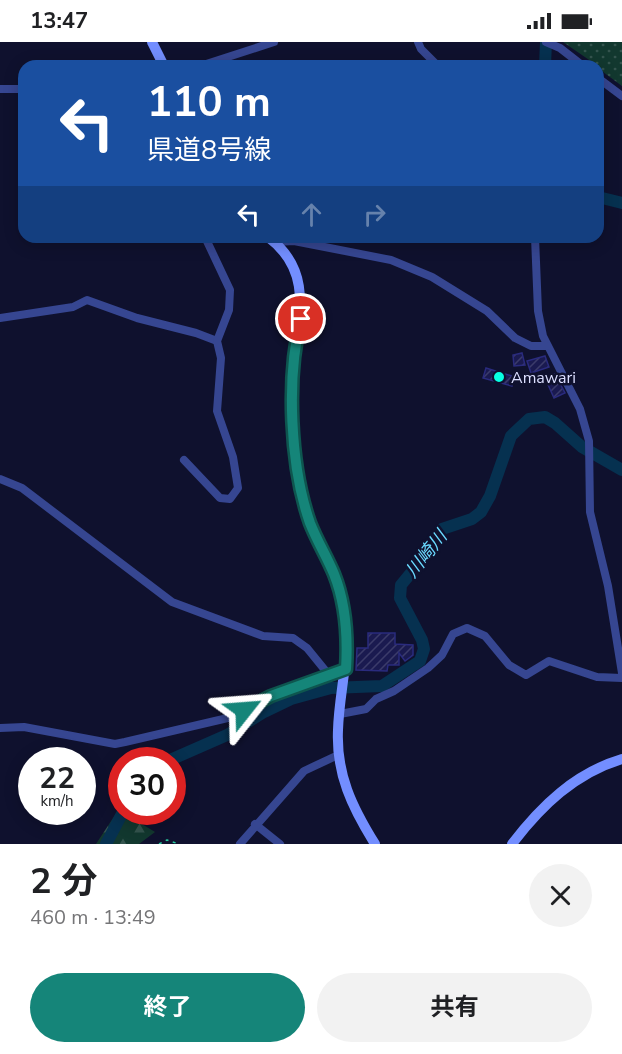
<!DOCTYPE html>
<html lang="ja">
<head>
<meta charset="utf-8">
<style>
	:root { --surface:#fff; --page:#f2f2f2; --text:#202124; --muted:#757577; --accent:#158579 }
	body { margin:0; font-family:"Nunito Sans","Noto Sans JP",sans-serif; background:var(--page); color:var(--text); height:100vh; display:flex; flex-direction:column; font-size:22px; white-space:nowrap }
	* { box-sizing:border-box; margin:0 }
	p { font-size:20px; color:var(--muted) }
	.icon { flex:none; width:33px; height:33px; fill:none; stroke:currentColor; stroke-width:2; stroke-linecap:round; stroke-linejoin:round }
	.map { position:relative; height:802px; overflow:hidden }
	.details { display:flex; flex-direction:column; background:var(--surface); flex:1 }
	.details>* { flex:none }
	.guide { position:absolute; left:18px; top:18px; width:586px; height:183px; border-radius:18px; box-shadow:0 3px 15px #0003; background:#1a4fa0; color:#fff; overflow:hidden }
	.speed { position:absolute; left:18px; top:705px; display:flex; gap:12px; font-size:30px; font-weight:700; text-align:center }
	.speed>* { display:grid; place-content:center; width:78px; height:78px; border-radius:50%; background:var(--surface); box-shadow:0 3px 15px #0003; line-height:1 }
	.speed small { font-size:15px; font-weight:400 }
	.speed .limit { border:9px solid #d22; background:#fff; color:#111 }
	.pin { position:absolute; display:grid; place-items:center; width:51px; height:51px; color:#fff; margin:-26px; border:3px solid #fff; border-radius:50%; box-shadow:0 2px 6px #0007 }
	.me { position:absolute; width:66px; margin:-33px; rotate:62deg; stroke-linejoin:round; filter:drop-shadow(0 0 4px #0008) }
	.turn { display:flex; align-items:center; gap:21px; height:126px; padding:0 30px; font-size:27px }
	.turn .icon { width:78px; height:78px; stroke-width:2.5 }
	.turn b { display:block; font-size:42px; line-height:51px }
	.lanes { display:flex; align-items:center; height:57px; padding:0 30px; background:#0003; justify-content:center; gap:30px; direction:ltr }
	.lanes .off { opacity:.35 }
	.round { display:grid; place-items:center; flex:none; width:63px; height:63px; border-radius:32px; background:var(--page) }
	.headline { display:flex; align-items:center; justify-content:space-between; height:102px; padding:0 30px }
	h1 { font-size:36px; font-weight:700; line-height:45px }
	.action { display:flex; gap:12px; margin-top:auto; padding:12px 30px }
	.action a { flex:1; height:69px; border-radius:36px; background:var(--accent); color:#fff; font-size:24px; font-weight:700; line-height:69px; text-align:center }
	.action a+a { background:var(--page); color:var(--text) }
	.status { display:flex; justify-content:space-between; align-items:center; height:42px; padding:0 30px; background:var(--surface); direction:ltr }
	.status svg { height:16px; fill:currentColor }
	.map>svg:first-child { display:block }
	.grass { fill:url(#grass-dots) }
	.forest { fill:url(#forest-firs) }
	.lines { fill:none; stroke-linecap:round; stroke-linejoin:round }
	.river { stroke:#063150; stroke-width:12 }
	.building { fill:url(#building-hatch); stroke:#2a2b7e; stroke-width:1.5 }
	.path { stroke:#26c99c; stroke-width:1.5; stroke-dasharray:3 4.5; stroke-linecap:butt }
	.minor { stroke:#364691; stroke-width:8 }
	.secondary { stroke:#738eff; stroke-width:10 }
	.route-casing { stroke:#0e564f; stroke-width:15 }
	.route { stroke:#158579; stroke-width:10 }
	.poi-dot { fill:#08ffe2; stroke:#0f112e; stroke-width:2 }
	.labels { text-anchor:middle; stroke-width:5; stroke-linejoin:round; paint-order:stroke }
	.poi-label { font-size:16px; fill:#dcdfff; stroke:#0f112e; text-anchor:start }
	.water-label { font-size:18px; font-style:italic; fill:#6adaff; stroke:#0f112e }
</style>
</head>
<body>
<div class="status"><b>13:47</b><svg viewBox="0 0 49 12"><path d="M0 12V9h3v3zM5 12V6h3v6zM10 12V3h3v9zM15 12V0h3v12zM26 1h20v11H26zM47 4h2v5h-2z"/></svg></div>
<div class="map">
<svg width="622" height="802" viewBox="0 0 622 802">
	<defs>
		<pattern id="grass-dots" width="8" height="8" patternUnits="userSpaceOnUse" patternTransform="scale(1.5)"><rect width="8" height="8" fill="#12382f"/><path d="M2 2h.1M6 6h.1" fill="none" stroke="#34544e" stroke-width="1.8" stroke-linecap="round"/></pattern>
		<pattern id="forest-firs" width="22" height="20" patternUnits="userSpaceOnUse" patternTransform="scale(1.5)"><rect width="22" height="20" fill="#12382f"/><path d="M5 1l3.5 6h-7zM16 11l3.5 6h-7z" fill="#34544e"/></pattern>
		<pattern id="building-hatch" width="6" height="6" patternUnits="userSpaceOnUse" patternTransform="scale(1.5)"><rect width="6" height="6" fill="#1a1a50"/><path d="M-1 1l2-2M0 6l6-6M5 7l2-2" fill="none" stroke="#3b3b6a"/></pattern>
	</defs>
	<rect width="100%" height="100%" fill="#0f112e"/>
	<path class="grass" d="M 563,0 L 622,0 L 622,44 L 599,27 L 598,24 Z"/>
	<path class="forest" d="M 119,767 L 122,770 L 155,790 L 139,802 L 96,802 Z"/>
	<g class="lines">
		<g class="river">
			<path d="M 545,24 L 546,0"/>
			<path d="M 598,155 L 622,161"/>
			<path d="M 170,718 L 227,693 L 264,670 L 291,657 L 331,646 L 382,644 L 420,619 L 424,607 L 422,598 L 400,556 L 401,543 L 429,509 L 442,487 L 472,477 L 481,470 L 490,454 L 511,394 L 529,377 L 545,375 L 555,381 L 582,405 L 622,428"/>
			<path d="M 106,802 L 123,770"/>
		</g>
	</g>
	<g class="building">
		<path d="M 522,311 L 525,323 L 514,324 L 513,313 Z"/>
		<path d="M 545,314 L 549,325 L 531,331 L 527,319 Z"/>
		<path d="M 486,326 L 515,335 L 512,344 L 483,336 Z"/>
		<path d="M 555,332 L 565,351 L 554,356 L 545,336 Z"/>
		<path d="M 368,591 L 395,591 L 395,602 L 413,603 L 413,613 L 405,619 L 399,611 L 399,623 L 388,623 L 387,629 L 356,628 L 357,606 L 368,606 Z"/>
	</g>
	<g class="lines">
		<path class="path" d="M 159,802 L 167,798 L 179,802"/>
		<g class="minor">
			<path d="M 418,0 L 421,7 L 438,24"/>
			<path d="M 546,0 L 560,6 L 583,24"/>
			<path d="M 200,24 L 274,0"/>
			<path d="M 598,36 L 622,54"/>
			<path d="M 0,47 L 24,47"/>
			<path d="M 535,195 L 538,269 L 543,294 L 580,367 L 589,399 L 590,470 L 608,544 L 622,631"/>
			<path d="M 275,200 L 294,199 L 391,218 L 432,235 L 487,269 L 515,296 L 531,304 L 547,304"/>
			<path d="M 0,276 L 73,265 L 87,258 L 137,276 L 196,291 L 217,299"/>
			<path d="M 184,418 L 220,456 L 230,457 L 238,446 L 233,415 L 217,369 L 221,316 L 217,299 L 229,268 L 230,248 L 205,195"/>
			<path d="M 0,437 L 22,446 L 172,560 L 263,594 L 293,596 L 307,606 L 329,633"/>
			<path d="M 340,672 L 366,667 L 376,657 L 394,649 L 428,626 L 442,613 L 453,592 L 467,586 L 485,594 L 509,623 L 526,633 L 549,619 L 597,635 L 622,636"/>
			<path d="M 0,686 L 24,685 L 115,702 L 125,700 L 232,675 L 271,654 L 346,627"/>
			<path d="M 255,782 L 280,802"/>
			<path d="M 240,802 L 304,729 L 338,713"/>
		</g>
		<g class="secondary">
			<path d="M 152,0 L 164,24"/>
			<path d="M 268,195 C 323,236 290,293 292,347 C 293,391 295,440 311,482 C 323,515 341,543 345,579 C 350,616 339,651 338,688 C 336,732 352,765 375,802"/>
			<path d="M 512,802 C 541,764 575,731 622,717"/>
		</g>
	</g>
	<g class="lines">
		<g class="route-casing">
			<path id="route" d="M 244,668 L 271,654 L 346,627 C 348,595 346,562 334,532 C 327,515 317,499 310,481 C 290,424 286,335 301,277"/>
		</g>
		<use href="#route" class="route"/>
	</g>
	<circle class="poi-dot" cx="499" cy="335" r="6"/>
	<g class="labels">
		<g class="poi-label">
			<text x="511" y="341">Amawari</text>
		</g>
		<g class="water-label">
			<text transform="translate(426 512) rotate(-51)" y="6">川崎川</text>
		</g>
	</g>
</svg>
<div class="speed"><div>22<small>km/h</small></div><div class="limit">30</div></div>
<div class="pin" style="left:301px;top:277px;background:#d93025"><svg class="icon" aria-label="arrive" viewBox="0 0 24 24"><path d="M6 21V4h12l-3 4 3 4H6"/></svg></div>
<svg class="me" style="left:244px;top:668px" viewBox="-20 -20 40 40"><path d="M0-17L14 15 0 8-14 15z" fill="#158579" stroke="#fff" stroke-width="4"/></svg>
<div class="guide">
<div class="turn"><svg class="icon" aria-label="left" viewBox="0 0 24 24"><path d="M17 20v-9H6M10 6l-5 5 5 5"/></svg><div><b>110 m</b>県道8号線</div></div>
<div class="lanes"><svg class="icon" aria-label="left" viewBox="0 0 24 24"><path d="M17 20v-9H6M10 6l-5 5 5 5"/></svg><svg class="icon off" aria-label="ahead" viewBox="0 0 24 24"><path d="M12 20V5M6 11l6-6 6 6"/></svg><svg class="icon off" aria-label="right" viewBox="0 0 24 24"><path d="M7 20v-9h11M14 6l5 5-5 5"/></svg></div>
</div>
</div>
<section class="details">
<div class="headline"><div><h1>2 分</h1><p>460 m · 13:49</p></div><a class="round"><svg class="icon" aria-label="close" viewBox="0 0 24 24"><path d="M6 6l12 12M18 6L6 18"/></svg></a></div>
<div class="action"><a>終了</a><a>共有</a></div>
</section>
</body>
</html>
